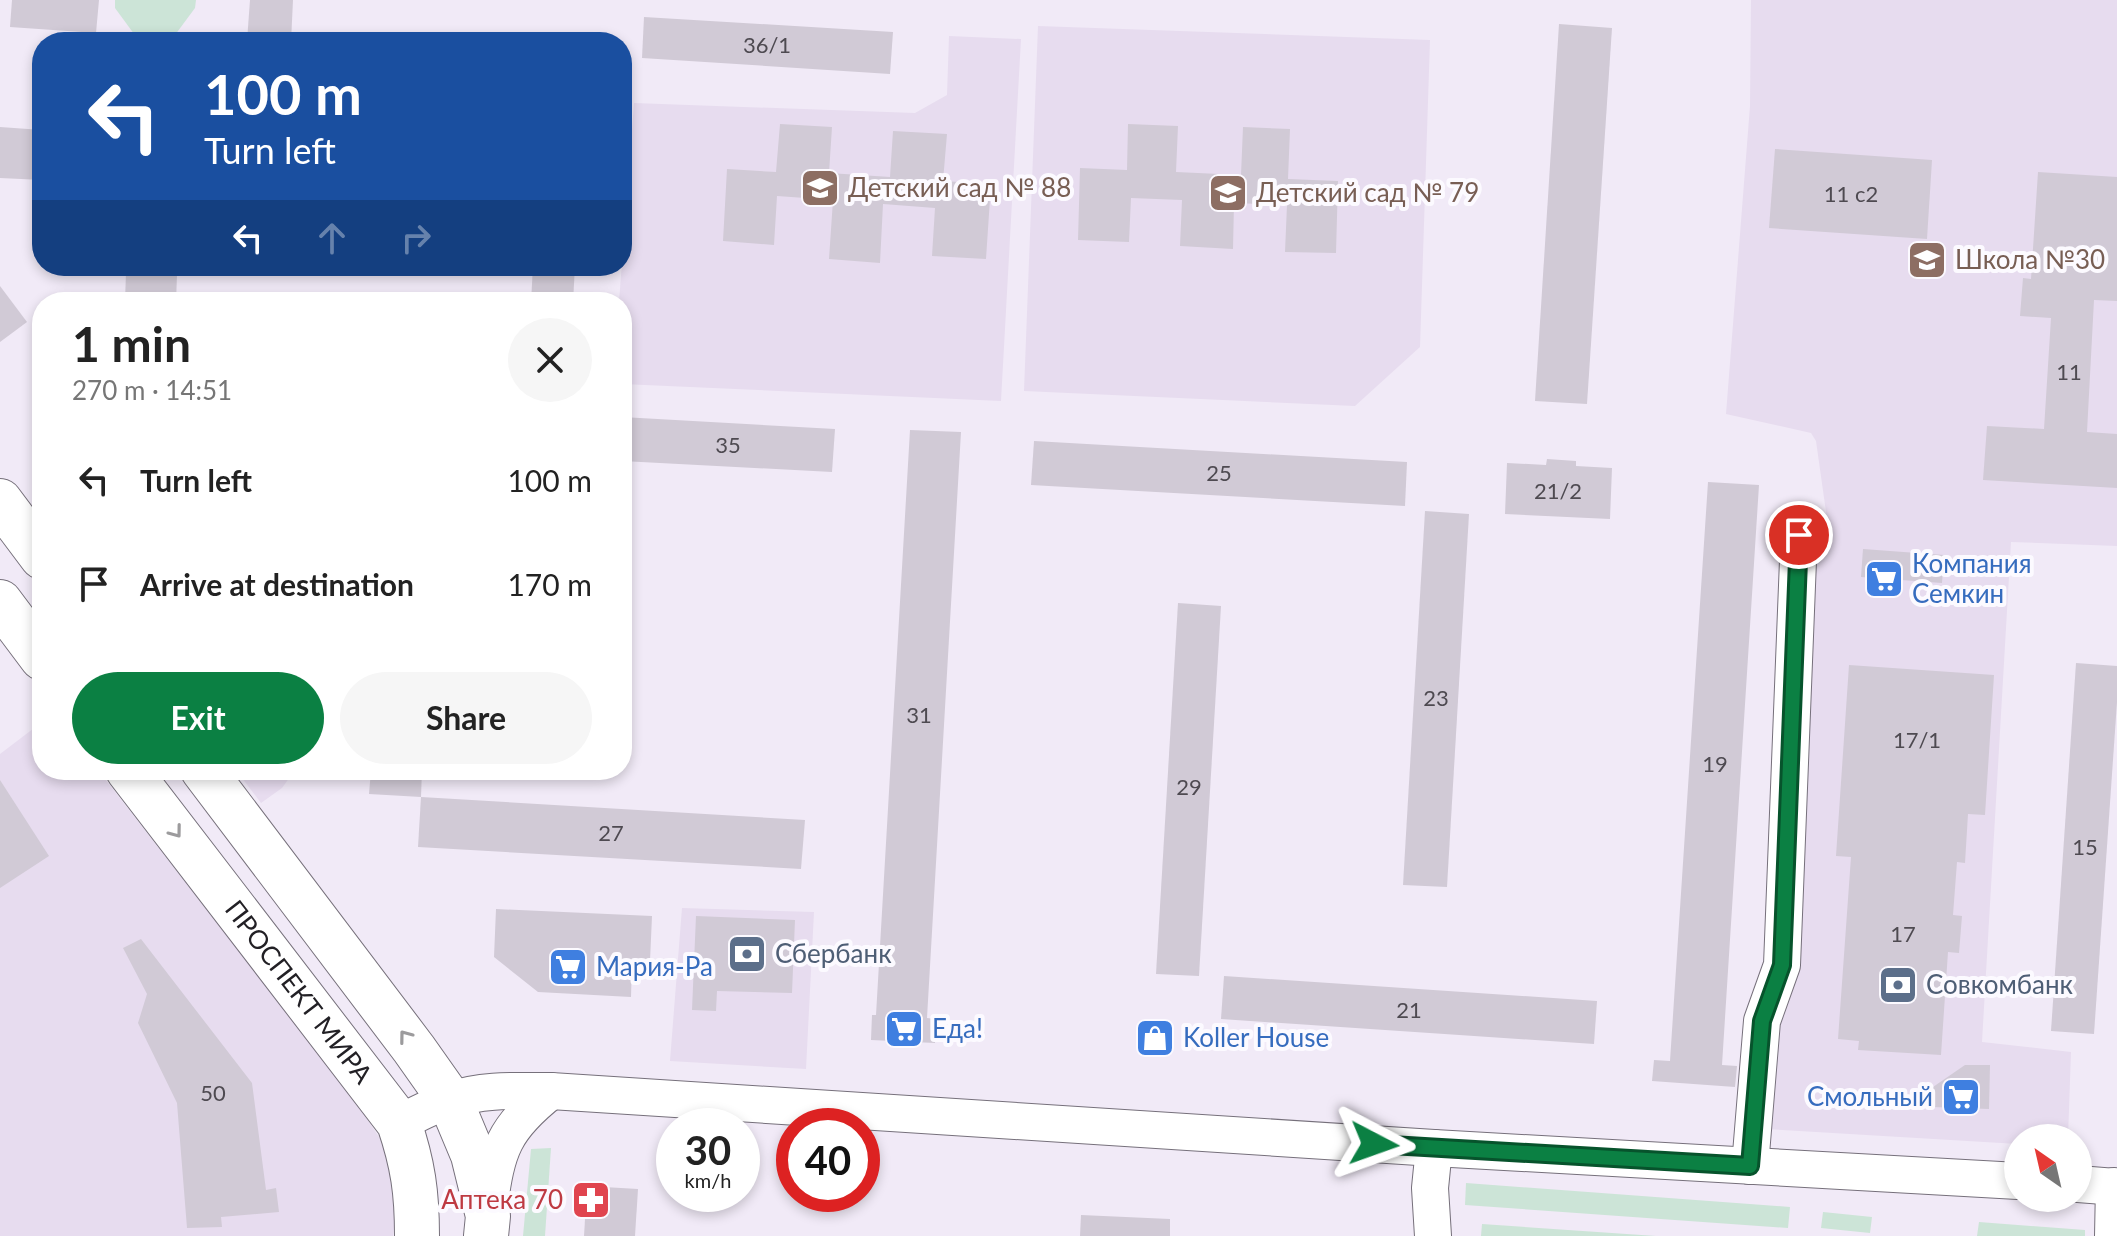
<!DOCTYPE html>
<html lang="en">
<head>
<meta charset="utf-8">
<style>
	:root { --surface:#fff; --page:#f6f6f6; --text:#222; --muted:#767676; --accent:#0b8043 }
	body { margin:0; font-family:Lato,sans-serif; background:var(--page); color:var(--text); height:100vh; display:flex; flex-direction:column; font-size:30px; white-space:nowrap }
	* { box-sizing:border-box; margin:0 }
	p { font-size:26px; color:var(--muted) }
	.icon { flex:none; width:44px; height:44px; fill:none; stroke:currentColor; stroke-width:2; stroke-linecap:round; stroke-linejoin:round }
	.map { position:relative; flex:1; overflow:hidden }
	.sheet { position:absolute; left:32px; top:292px; width:600px; height:488px; display:flex; flex-direction:column; background:var(--surface); border-radius:32px; box-shadow:0 4px 12px #0003 }
	.sheet>* { flex:none }
	.hud { position:absolute; left:32px; top:32px; width:600px; height:244px; border-radius:32px; box-shadow:0 4px 12px #0003; background:#1a4fa0; color:#fff; overflow:hidden }
	.needle { width:52px; rotate:326deg }
	.fabs { position:absolute; left:2004px; top:1124px; display:grid; gap:16px }
	.fabs a { display:grid; place-items:center; width:88px; height:88px; border-radius:50%; background:var(--surface); box-shadow:0 4px 12px #0003; font-size:40px }
	.speed { position:absolute; left:656px; top:1108px; display:flex; gap:16px; font-size:40px; font-weight:700; text-align:center }
	.speed>* { display:grid; place-content:center; width:104px; height:104px; border-radius:50%; background:var(--surface); box-shadow:0 4px 12px #0003; line-height:1 }
	.speed small { font-size:20px; font-weight:400 }
	.speed .limit { border:12px solid #d22; background:#fff; color:#111 }
	.pin { position:absolute; display:grid; place-items:center; width:68px; height:68px; color:#fff; margin:-34px; border:4px solid #fff; border-radius:50%; box-shadow:0 2px 8px #0007 }
	.me { position:absolute; width:88px; margin:-44px; rotate:94deg; stroke-linejoin:round; filter:drop-shadow(0 0 6px #0008) }
	.turn { display:flex; align-items:center; gap:28px; height:168px; padding:0 40px; font-size:36px }
	.turn .icon { width:104px; height:104px; stroke-width:2.5 }
	.turn b { display:block; font-size:56px; line-height:68px }
	.lanes { display:flex; align-items:center; height:76px; padding:0 40px; background:#0003; justify-content:center; gap:40px; direction:ltr }
	.lanes .off { opacity:.35 }
	.round { display:grid; place-items:center; flex:none; width:84px; height:84px; border-radius:42px; background:var(--page) }
	.head { display:flex; align-items:center; justify-content:space-between; height:136px; padding:0 40px }
	h1 { font-size:48px; font-weight:700; line-height:60px }
	.cta { display:flex; gap:16px; margin-top:auto; padding:16px 40px }
	.cta a { flex:1; height:92px; border-radius:48px; background:var(--accent); color:#fff; font-size:32px; font-weight:700; line-height:92px; text-align:center }
	.cta a+a { background:var(--page); color:var(--text) }
	ul { padding:0; list-style:none }
	li { display:flex; align-items:center; gap:24px; height:104px; padding:0 40px }
	li div { flex:1 }
	li b { display:block; font-size:30px }
	li em { font-style:normal }
	.map>svg:first-child { display:block }
	.built { fill:#e7dcef }
	.green { fill:#cce4d7 }
	.building { fill:#d1cad6 }
	.lines { fill:none; stroke-linecap:round; stroke-linejoin:round }
	.minor-casing { stroke:#76707b; stroke-width:38 }
	.major-casing { stroke:#76707b; stroke-width:46 }
	.minor { stroke:#fff; stroke-width:36 }
	.major { stroke:#fff; stroke-width:44 }
	.oneway { stroke:#9c9b9d }
	.route-casing { stroke:#07532c; stroke-width:20 }
	.route { stroke:#0b8043; stroke-width:14 }
	.labels { text-anchor:middle; stroke-width:8; stroke-linejoin:round; paint-order:stroke }
	.number-label { font-size:22px; fill:#4e4a51 }
	.education-label { font-size:26px; fill:#785e54; stroke:#fcfaff; text-anchor:start }
	.shop-label { font-size:26px; fill:#366cbe; stroke:#fcfaff; text-anchor:start }
	.service-label { font-size:26px; fill:#4e5e75; stroke:#fcfaff; text-anchor:start }
	.street-label { font-size:26px; fill:#222025; stroke:#fcfaff }
	.health-label { font-size:26px; fill:#be3a42; stroke:#fcfaff; text-anchor:end }
</style>
</head>
<body>
<div class="map">
<svg width="2117" height="1236" viewBox="0 0 2117 1236">
	<rect width="100%" height="100%" fill="#f1eaf7"/>
	<g class="built">
		<path d="M 1751,0 L 2117,0 L 2117,546 L 2011,542 L 1982,1042 L 2071,1052 L 2068,1138 L 2018,1138 L 2018,1144 L 1766,1129 L 1784,523 L 1828,526 L 1816,441 L 1811,433 L 1726,414 L 1750,106 Z"/>
		<path d="M 1038,26 L 1430,40 L 1420,347 L 1355,406 L 1024,391 Z"/>
		<path d="M 949,36 L 1021,39 L 1001,401 L 622,384 L 622,302 L 619,302 L 634,103 L 915,113 L 947,95 Z"/>
		<path d="M 42,722 L 42,770 L 98,770 L 353,1098 L 387,1149 L 395,1217 L 393,1236 L 0,1236 L 0,754 Z"/>
		<path d="M 236,770 L 295,770 L 282,788 L 261,803 Z"/>
		<path d="M 682,908 L 814,912 L 806,1069 L 670,1061 Z"/>
	</g>
	<g class="green">
		<path d="M 115,0 L 196,0 L 195,8 L 175,35 L 137,38 L 115,8 Z"/>
		<path d="M 551,1148 L 545,1236 L 523,1236 L 531,1149 Z"/>
		<path d="M 1466,1183 L 1790,1207 L 1788,1228 L 1465,1205 Z"/>
		<path d="M 1823,1212 L 1872,1217 L 1870,1233 L 1821,1228 Z"/>
		<path d="M 1979,1222 L 2085,1230 L 2085,1236 L 1977,1236 Z"/>
		<path d="M 1482,1224 L 1656,1236 L 1481,1236 Z"/>
	</g>
	<g class="building">
		<path d="M 12,0 L 99,0 L 96,33 L 10,27 Z"/>
		<path d="M 250,0 L 293,0 L 291,42 L 247,41 Z"/>
		<path d="M 644,17 L 893,32 L 890,74 L 642,58 Z"/>
		<path d="M 1559,24 L 1612,28 L 1587,404 L 1535,401 Z"/>
		<path d="M 780,124 L 832,127 L 829,173 L 890,177 L 893,131 L 947,134 L 943,181 L 991,184 L 986,259 L 932,256 L 935,208 L 883,204 L 880,263 L 829,259 L 833,200 L 777,196 L 774,245 L 723,241 L 727,169 L 776,172 Z"/>
		<path d="M 1128,124 L 1178,126 L 1176,172 L 1241,175 L 1243,127 L 1290,129 L 1288,179 L 1338,181 L 1336,253 L 1285,252 L 1287,205 L 1234,203 L 1233,249 L 1180,246 L 1182,200 L 1131,198 L 1129,242 L 1078,240 L 1080,168 L 1127,170 Z"/>
		<path d="M 0,127 L 42,130 L 42,180 L 0,178 Z"/>
		<path d="M 1775,149 L 1932,160 L 1927,239 L 1769,228 Z"/>
		<path d="M 2038,172 L 2117,177 L 2117,301 L 2094,300 L 2087,432 L 2117,434 L 2117,488 L 1983,480 L 1987,426 L 2044,429 L 2051,318 L 2020,316 L 2023,278 L 2031,279 Z"/>
		<path d="M 533,266 L 575,266 L 573,302 L 531,302 Z"/>
		<path d="M 126,272 L 177,275 L 176,302 L 125,302 Z"/>
		<path d="M 0,286 L 27,322 L 0,342 Z"/>
		<path d="M 622,417 L 835,429 L 832,472 L 622,461 Z"/>
		<path d="M 910,430 L 961,432 L 927,1018 L 936,1019 L 935,1043 L 871,1040 L 872,1015 L 876,1015 Z"/>
		<path d="M 1034,441 L 1407,462 L 1405,506 L 1031,485 Z"/>
		<path d="M 1547,459 L 1576,461 L 1576,466 L 1612,468 L 1610,519 L 1505,514 L 1507,463 L 1546,465 Z"/>
		<path d="M 1708,482 L 1759,485 L 1722,1065 L 1737,1066 L 1735,1087 L 1652,1081 L 1654,1060 L 1670,1061 Z"/>
		<path d="M 1425,511 L 1469,514 L 1447,887 L 1403,885 Z"/>
		<path d="M 1863,549 L 1944,555 L 1942,583 L 1861,577 Z"/>
		<path d="M 1178,603 L 1221,606 L 1199,976 L 1156,974 Z"/>
		<path d="M 2076,663 L 2117,666 L 2117,702 L 2094,1034 L 2051,1031 Z"/>
		<path d="M 1849,665 L 1994,675 L 1985,815 L 1968,814 L 1965,863 L 1957,862 L 1953,915 L 1962,916 L 1959,953 L 1948,952 L 1941,1055 L 1858,1050 L 1859,1041 L 1838,1039 L 1851,857 L 1836,856 Z"/>
		<path d="M 371,770 L 422,770 L 421,797 L 369,794 Z"/>
		<path d="M 0,780 L 49,856 L 0,888 Z"/>
		<path d="M 421,797 L 805,820 L 801,869 L 418,847 Z"/>
		<path d="M 496,909 L 652,916 L 650,961 L 632,961 L 631,997 L 538,992 L 494,957 Z"/>
		<path d="M 696,916 L 795,920 L 792,993 L 717,991 L 716,1011 L 692,1010 Z"/>
		<path d="M 141,939 L 252,1083 L 266,1190 L 276,1188 L 279,1212 L 221,1217 L 222,1227 L 187,1228 L 177,1103 L 138,1023 L 147,994 L 123,948 Z"/>
		<path d="M 1224,976 L 1597,1001 L 1594,1044 L 1221,1019 Z"/>
		<path d="M 1965,1065 L 1990,1065 L 1989,1109 L 1932,1107 L 1933,1087 Z"/>
		<path d="M 587,1186 L 638,1189 L 635,1236 L 584,1236 Z"/>
		<path d="M 1081,1215 L 1170,1219 L 1170,1236 L 1080,1236 Z"/>
	</g>
	<g class="lines">
		<g class="minor-casing">
			<g id="minor">
				<path d="M 399,1123 C 416,1115 433,1105 451,1100 C 483,1089 517,1091 551,1091 L 1434,1148 L 2018,1181"/>
				<path d="M 1750,1166 L 1762,1021 L 1782,965 L 1799,535"/>
				<path d="M 2078,1184 L 2117,1187"/>
				<path d="M 489,1208 C 497,1149 503,1129 551,1091"/>
				<path d="M 1433,1236 L 1430,1188 L 1434,1148"/>
				<path d="M 2113,1236 L 2114,1186"/>
			</g>
		</g>
		<g class="major-casing">
			<g id="major">
				<path d="M 0,501 L 42,557"/>
				<path d="M 0,602 L 42,658"/>
				<path id="s1" d="M 128,770 L 399,1123 C 413,1164 417,1193 417,1236"/>
				<path d="M 203,770 L 414,1049 L 450,1100 L 473,1155 L 488,1216 L 486,1236"/>
			</g>
		</g>
		<use href="#minor" class="minor"/>
		<use href="#major" class="major"/>
	</g>
	<defs><path id="oneway-chevron" d="M-2-3.5L2.5 0L-2 3.5" fill="none" stroke-width="1.6" stroke-linecap="round" stroke-linejoin="round" transform="scale(2)"/></defs>
	<g class="oneway">
		<use href="#oneway-chevron" transform="translate(176 832) rotate(53)"/>
		<use href="#oneway-chevron" transform="translate(405 1036) rotate(-127)"/>
	</g>
	<g class="lines">
		<g class="route-casing">
			<path id="route" d="M 1374,1144 L 1750,1166 L 1762,1021 L 1782,965 L 1799,535"/>
		</g>
		<use href="#route" class="route"/>
	</g>
	<defs>
		<g id="school-square" transform="scale(2)"><rect x="-9" y="-9" width="18" height="18" rx="4" fill="#8d6e63" stroke="#fcfaff"/><path d="M0-5L7-2L0 1L-7-2ZM-4 1L0 2.5L4 1V4Q0 6-4 4Z" fill="#fff"/></g>
		<g id="supermarket-square" transform="scale(2)"><rect x="-9" y="-9" width="18" height="18" rx="4" fill="#3f7fe0" stroke="#fcfaff"/><path d="M-6-5.5h2.5l.6 2H6L4.5 2H-2.5L-4.4-4H-6ZM-1.5 3.2a1.3 1.3 0 1 0 .1 0ZM3 3.2a1.3 1.3 0 1 0 .1 0Z" fill="#fff"/></g>
		<g id="bank-square" transform="scale(2)"><rect x="-9" y="-9" width="18" height="18" rx="4" fill="#5c6f8a" stroke="#fcfaff"/><path d="M-6-4H6V4H-6ZM0-2.3a2.3 2.3 0 1 0 0 4.6a2.3 2.3 0 1 0 0-4.6Z" fill="#fff"/></g>
		<g id="shop-square" transform="scale(2)"><rect x="-9" y="-9" width="18" height="18" rx="4" fill="#3f7fe0" stroke="#fcfaff"/><path d="M-5-2.5h2.3a2.7 3.5 0 0 1 5.4 0H5L5.5 6h-11ZM-1.5-2.5h3a1.5 2.3 0 0 0-3 0Z" fill="#fff"/></g>
		<g id="pharmacy-square" transform="scale(2)"><rect x="-9" y="-9" width="18" height="18" rx="4" fill="#e0444e" stroke="#fcfaff"/><path d="M-2-6h4v4h4v4h-4v4h-4v-4h-4v-4h4Z" fill="#fff"/></g>
	</defs>
	<g fill-rule="evenodd">
		<use href="#school-square" x="820" y="188"/>
		<use href="#school-square" x="1228" y="193"/>
		<use href="#school-square" x="1927" y="260"/>
		<use href="#supermarket-square" x="1884" y="579"/>
		<use href="#bank-square" x="747" y="954"/>
		<use href="#supermarket-square" x="568" y="967"/>
		<use href="#bank-square" x="1898" y="985"/>
		<use href="#supermarket-square" x="904" y="1029"/>
		<use href="#shop-square" x="1155" y="1038"/>
		<use href="#supermarket-square" x="1961" y="1097"/>
		<use href="#pharmacy-square" x="591" y="1200"/>
	</g>
	<g class="labels">
		<g class="number-label">
			<text x="767" y="53">36/1</text>
			<text x="1851" y="202">11 с2</text>
			<text x="2069" y="380">11</text>
			<text x="728" y="453">35</text>
			<text x="1219" y="481">25</text>
			<text x="1558" y="499">21/2</text>
			<text x="1436" y="706">23</text>
			<text x="919" y="723">31</text>
			<text x="1917" y="748">17/1</text>
			<text x="1715" y="772">19</text>
			<text x="1189" y="795">29</text>
			<text x="611" y="841">27</text>
			<text x="2085" y="855">15</text>
			<text x="1903" y="942">17</text>
			<text x="1409" y="1018">21</text>
			<text x="213" y="1101">50</text>
		</g>
		<g class="education-label">
			<text x="848" y="197">Детский сад № 88</text>
			<text x="1256" y="202">Детский сад № 79</text>
			<text x="1955" y="269">Школа №30</text>
		</g>
		<g class="shop-label">
			<text x="1912" y="573">Компания<tspan x="1912" dy="30">Семкин</tspan></text>
			<text x="596" y="976">Мария-Ра</text>
			<text x="932" y="1038">Еда!</text>
			<text x="1183" y="1047">Koller House</text>
			<text x="1933" y="1106" text-anchor="end">Смольный</text>
		</g>
		<g class="service-label">
			<text x="775" y="963">Сбербанк</text>
			<text x="1926" y="994">Совкомбанк</text>
		</g>
		<g class="street-label">
			<text dy="9" stroke="none"><textPath href="#s1" startOffset="280">ПРОСПЕКТ МИРА</textPath></text>
		</g>
		<g class="health-label">
			<text x="563" y="1209">Аптека 70</text>
		</g>
	</g>
</svg>
<div class="fabs">
<a><svg class="needle" viewBox="-14 -14 28 28"><path d="M0-13l5 13h-10z" fill="#e53935"/><path d="M0 13l5-13h-10z" fill="#767676"/></svg></a>
</div>
<div class="speed"><div>30<small>km/h</small></div><div class="limit">40</div></div>
<div class="pin" style="left:1799px;top:535px;background:#d93025"><svg class="icon" aria-label="arrive" viewBox="0 0 24 24"><path d="M6 21V4h12l-3 4 3 4H6"/></svg></div>
<svg class="me" style="left:1374px;top:1144px" viewBox="-20 -20 40 40"><path d="M0-17L14 15 0 8-14 15z" fill="#0b8043" stroke="#fff" stroke-width="4"/></svg>
<div class="hud">
<div class="turn"><svg class="icon" aria-label="left" viewBox="0 0 24 24"><path d="M17 20v-9H6M10 6l-5 5 5 5"/></svg><div><b>100 m</b>Turn left</div></div>
<div class="lanes"><svg class="icon" aria-label="left" viewBox="0 0 24 24"><path d="M17 20v-9H6M10 6l-5 5 5 5"/></svg><svg class="icon off" aria-label="ahead" viewBox="0 0 24 24"><path d="M12 20V5M6 11l6-6 6 6"/></svg><svg class="icon off" aria-label="right" viewBox="0 0 24 24"><path d="M7 20v-9h11M14 6l5 5-5 5"/></svg></div>
</div>
<section class="sheet">
<div class="head"><div><h1>1 min</h1><p>270 m · 14:51</p></div><a class="round"><svg class="icon" aria-label="close" viewBox="0 0 24 24"><path d="M6 6l12 12M18 6L6 18"/></svg></a></div>
<ul>
<li><svg class="icon" aria-label="left" viewBox="0 0 24 24"><path d="M17 20v-9H6M10 6l-5 5 5 5"/></svg><div><b>Turn left</b></div><em>100 m</em></li>
<li><svg class="icon" aria-label="arrive" viewBox="0 0 24 24"><path d="M6 21V4h12l-3 4 3 4H6"/></svg><div><b>Arrive at destination</b></div><em>170 m</em></li>
</ul>
<div class="cta"><a>Exit</a><a>Share</a></div>
</section>
</div>
</body>
</html>
